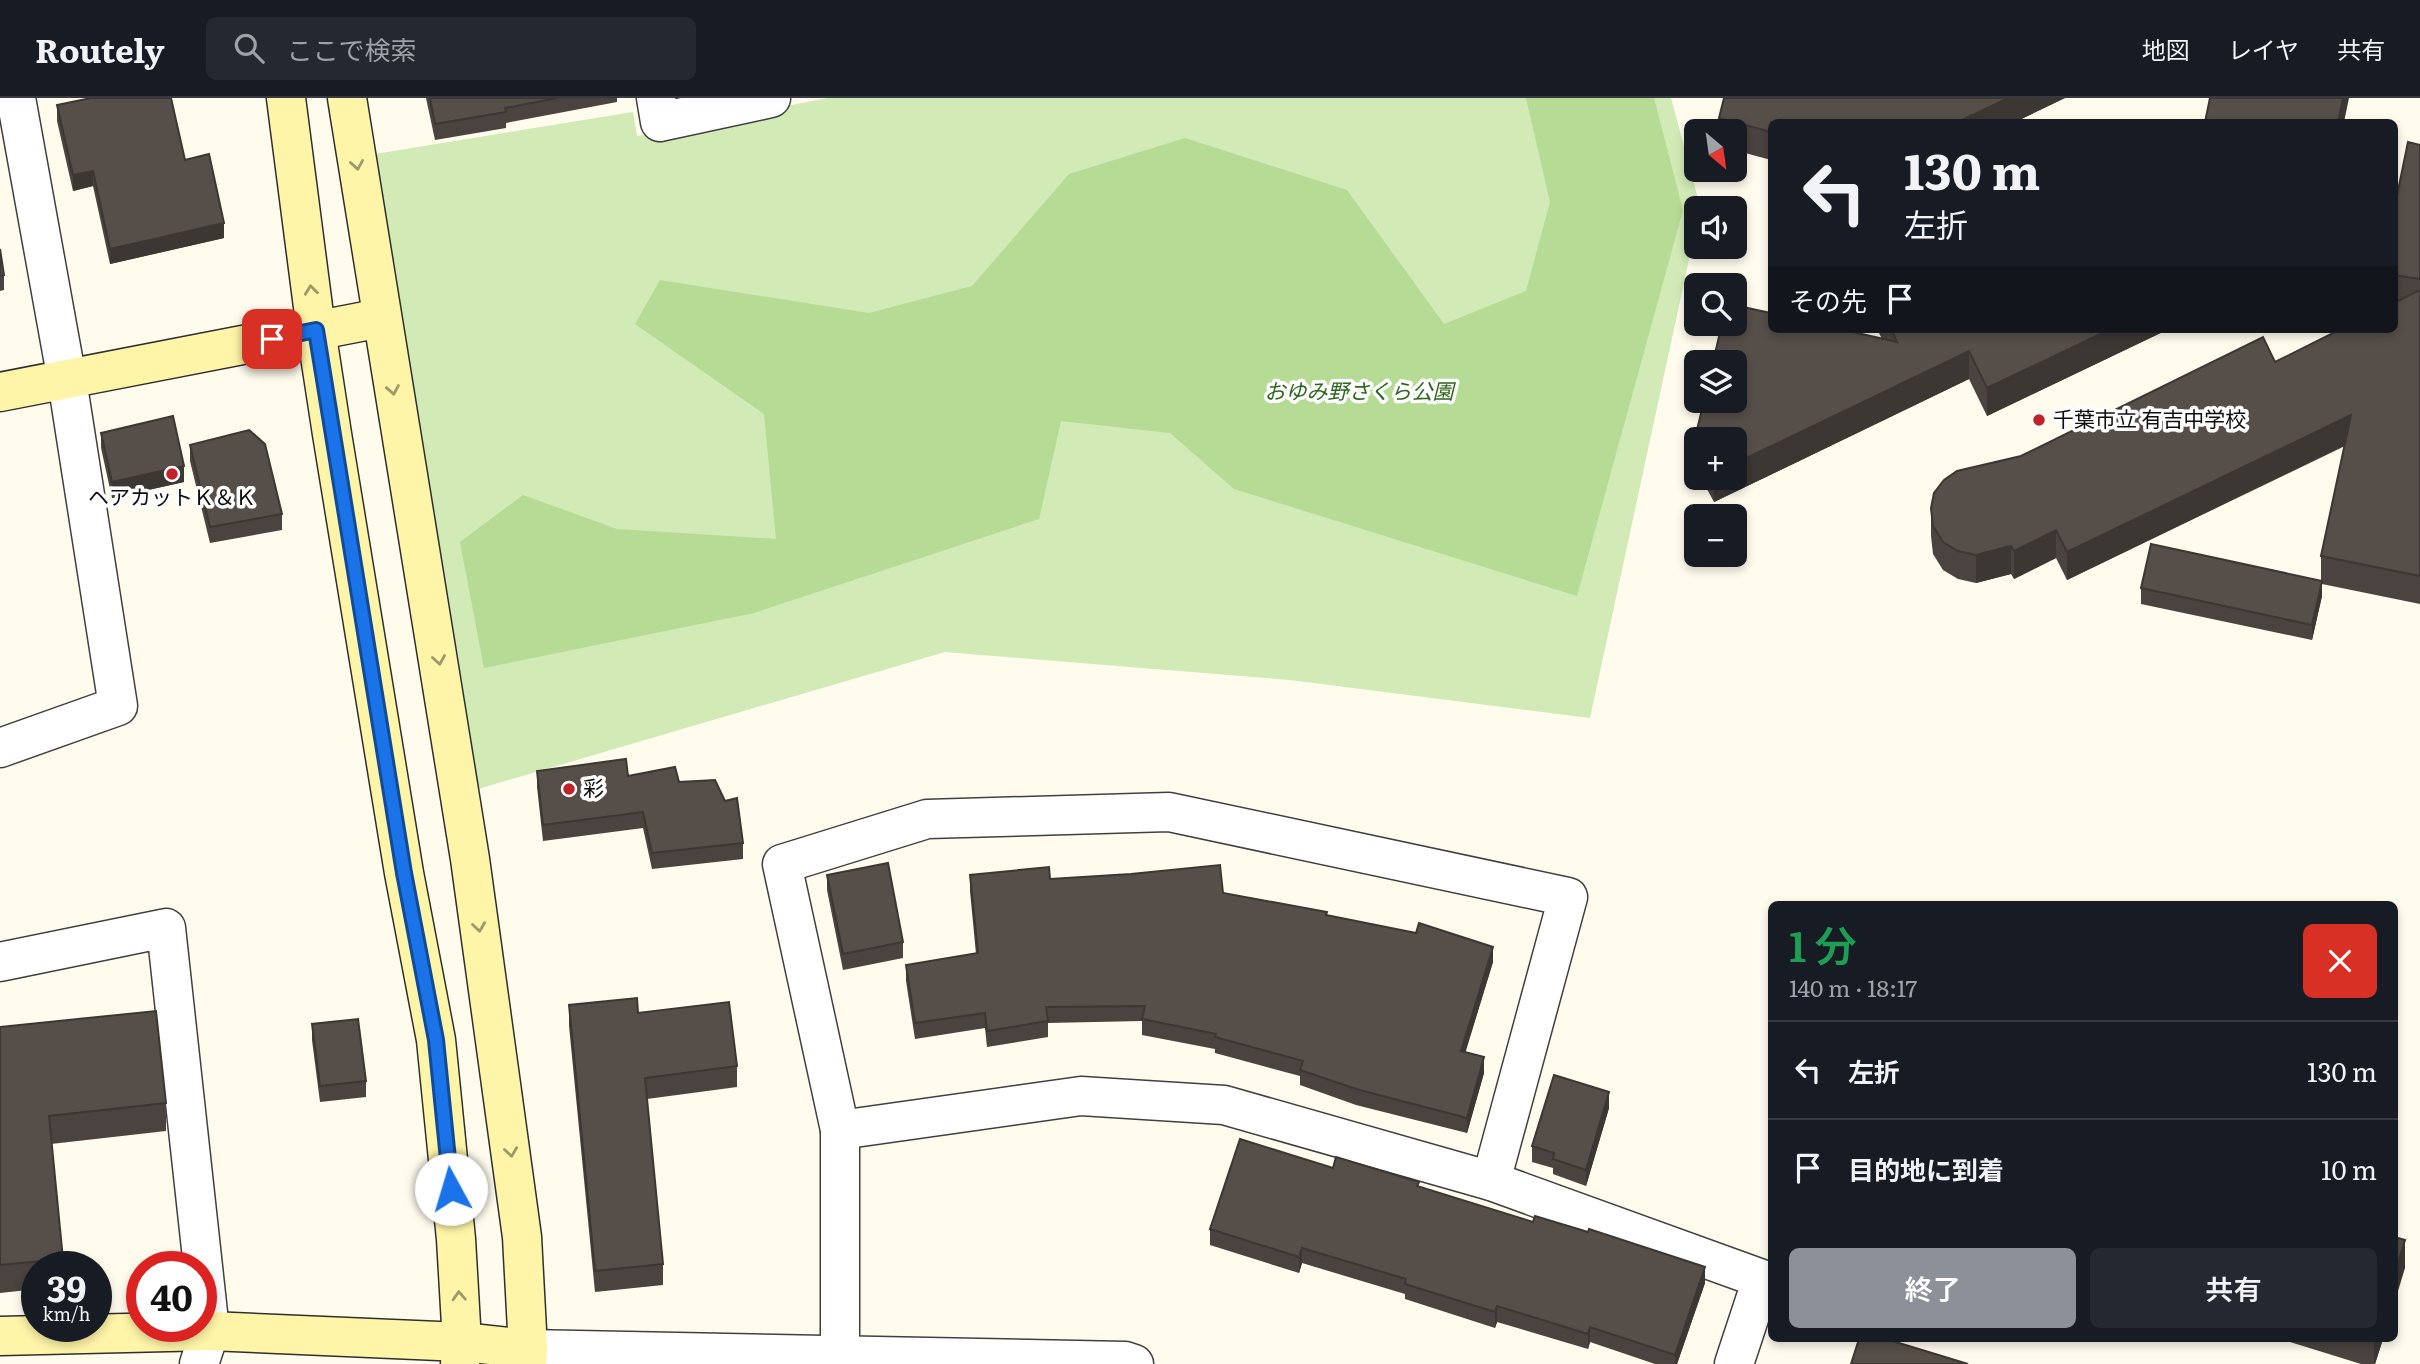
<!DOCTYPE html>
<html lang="ja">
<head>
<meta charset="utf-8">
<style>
	:root { --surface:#171b24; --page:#242831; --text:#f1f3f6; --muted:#9ea1a6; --line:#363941; --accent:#8c9099 }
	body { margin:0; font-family:Literata,"Noto Sans JP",serif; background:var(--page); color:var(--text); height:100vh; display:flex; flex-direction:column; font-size:26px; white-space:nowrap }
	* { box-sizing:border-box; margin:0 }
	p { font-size:23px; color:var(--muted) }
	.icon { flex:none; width:38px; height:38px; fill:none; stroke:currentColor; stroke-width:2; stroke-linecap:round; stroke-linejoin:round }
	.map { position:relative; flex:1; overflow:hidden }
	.side { position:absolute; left:1768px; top:803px; width:630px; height:441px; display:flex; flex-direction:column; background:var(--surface); border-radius:10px; box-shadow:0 4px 10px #0003 }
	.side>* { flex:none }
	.top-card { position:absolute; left:1768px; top:21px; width:630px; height:214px; border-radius:10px; box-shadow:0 4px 10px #0003; background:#171b24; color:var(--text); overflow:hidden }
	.needle { width:46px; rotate:151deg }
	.fabs { position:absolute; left:1684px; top:21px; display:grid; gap:14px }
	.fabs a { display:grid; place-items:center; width:63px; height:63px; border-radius:10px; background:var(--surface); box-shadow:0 4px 10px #0003; font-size:35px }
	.speed { position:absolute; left:21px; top:1153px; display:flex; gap:14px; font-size:35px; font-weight:700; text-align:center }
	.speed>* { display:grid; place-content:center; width:91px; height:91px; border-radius:50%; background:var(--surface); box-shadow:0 4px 10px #0003; line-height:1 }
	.speed small { font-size:18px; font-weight:400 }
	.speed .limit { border:10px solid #d22; background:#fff; color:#111 }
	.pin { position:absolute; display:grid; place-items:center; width:60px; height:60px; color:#fff; margin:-30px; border-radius:14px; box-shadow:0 4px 10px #0006 }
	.me { position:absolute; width:77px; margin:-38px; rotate:354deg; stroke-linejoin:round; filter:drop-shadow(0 0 5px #0008) }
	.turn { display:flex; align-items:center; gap:24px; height:147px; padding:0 21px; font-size:32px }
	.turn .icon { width:91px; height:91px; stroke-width:2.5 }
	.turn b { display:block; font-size:49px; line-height:60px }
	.then { display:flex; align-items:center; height:66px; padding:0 21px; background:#0003; gap:14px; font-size:26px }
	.round { display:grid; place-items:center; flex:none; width:74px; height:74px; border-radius:10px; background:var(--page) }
	.head { display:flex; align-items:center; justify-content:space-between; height:119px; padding:0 21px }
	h1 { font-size:42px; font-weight:600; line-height:52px; color:#1e9e55 }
	.button { display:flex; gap:14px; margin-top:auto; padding:14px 21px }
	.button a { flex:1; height:80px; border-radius:10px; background:var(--accent); color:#fff; font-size:28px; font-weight:600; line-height:80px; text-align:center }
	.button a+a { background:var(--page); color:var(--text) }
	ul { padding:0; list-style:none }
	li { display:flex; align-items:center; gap:21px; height:98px; padding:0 21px; border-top:2px solid var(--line) }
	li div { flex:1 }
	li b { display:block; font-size:26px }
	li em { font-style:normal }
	header { display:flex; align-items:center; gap:42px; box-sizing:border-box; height:98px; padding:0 35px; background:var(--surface); border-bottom:2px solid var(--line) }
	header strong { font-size:33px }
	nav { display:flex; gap:38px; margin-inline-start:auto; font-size:24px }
	.search { width:490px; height:63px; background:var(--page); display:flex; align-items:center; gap:18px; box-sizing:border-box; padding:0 24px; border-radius:10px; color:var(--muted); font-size:26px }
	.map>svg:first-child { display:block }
	.green { fill:#d1eab6 }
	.forest { fill:#b5db95 }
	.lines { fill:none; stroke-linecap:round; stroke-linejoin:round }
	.street-casing { stroke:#404040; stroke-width:41 }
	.secondary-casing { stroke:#2f2f2f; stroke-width:41 }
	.street { stroke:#fff; stroke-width:38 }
	.secondary { stroke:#fff5a8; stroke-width:38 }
	.wall { fill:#4a433f }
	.shaded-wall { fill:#3c3733 }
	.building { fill:#564e49; stroke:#3c3733; stroke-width:2 }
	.oneway { stroke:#9e986a }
	.route-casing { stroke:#114b97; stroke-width:18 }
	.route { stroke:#1a73e8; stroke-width:12 }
	.poi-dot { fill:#bf222b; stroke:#fff; stroke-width:2.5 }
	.labels { text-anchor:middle; stroke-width:7; stroke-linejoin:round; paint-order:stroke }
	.park-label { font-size:21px; font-style:italic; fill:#2c661c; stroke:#fff }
	.poi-label { font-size:21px; fill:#0d0d0d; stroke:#fff; text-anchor:start }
</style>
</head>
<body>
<header>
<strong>Routely</strong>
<div class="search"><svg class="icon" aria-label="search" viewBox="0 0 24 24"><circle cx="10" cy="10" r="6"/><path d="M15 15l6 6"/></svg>ここで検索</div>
<nav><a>地図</a><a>レイヤ</a><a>共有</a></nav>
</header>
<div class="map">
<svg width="2420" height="1266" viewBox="0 0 2420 1266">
	<rect width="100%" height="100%" fill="#fffbed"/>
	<path class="green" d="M 827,0 L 1671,0 L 1700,108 L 1696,110 L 1696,129 L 1590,620 L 1290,582 L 945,554 L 478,691 L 375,56 L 633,14 L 637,38 Z"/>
	<path class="forest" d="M 1526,0 L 1654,0 L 1683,112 L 1577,498 L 1234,391 L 1170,335 L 1061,323 L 1039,421 L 754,515 L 484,570 L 460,444 L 523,397 L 617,431 L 776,441 L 764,316 L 635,226 L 660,182 L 869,215 L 972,188 L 1069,76 L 1185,40 L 1347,92 L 1444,226 L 1526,193 L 1550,104 Z"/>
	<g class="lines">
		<g class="street-casing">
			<g id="street">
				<path d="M 656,0 L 660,24 L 771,0"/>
				<path d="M 0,650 L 118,608 L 67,282 L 16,0"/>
				<path d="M 0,864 L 166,830 L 210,1233 L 199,1266"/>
				<path d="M 840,1032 L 1081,998 L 1224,1007 L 1491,1083 L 1762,1181 L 1734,1266"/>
				<path d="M 528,1251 L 1125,1263 L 1134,1266"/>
				<path d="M 840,1266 L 840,1032 L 782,766 L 927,721 L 1169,714 L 1568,799 L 1491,1083"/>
			</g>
		</g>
		<g class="secondary-casing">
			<g id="secondary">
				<path d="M 286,0 L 316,232 L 332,336 L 404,775 L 436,942 L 456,1141 L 462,1244 L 460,1266"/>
				<path d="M 347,0 L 470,761 L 522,1139 L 528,1251 L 527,1266"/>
				<path d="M 0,294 L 381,220"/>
				<path d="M 0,1238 L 210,1233 L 462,1244 L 528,1251"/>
			</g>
		</g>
		<use href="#street" class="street"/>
		<use href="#secondary" class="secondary"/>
	</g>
	<g class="wall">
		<path d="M 426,0 L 617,0 L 617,4 L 506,25 L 506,30 L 435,42 Z"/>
		<path d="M 1724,0 L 2065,0 L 2015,24 L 1771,24 L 1771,62 L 1734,52 L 1734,33 L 1719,33 L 1719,20 Z"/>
		<path d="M 57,7 L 185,62 L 224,140 L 110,166 L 93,88 L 73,93 L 57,23 Z"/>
		<path d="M 2420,47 L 2420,506 L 2322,486 L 2322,498 L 2312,542 L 2141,506 L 2141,490 L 2321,483 L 2321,458 L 2345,348 L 2067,482 L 2056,460 L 2014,481 L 2011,476 L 1976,485 L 1958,481 L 1943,472 L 1933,456 L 1931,438 L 1931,410 L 2021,358 L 2275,264 L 2394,205 L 2394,112 Z"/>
		<path d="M 0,151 L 4,177 L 4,192 L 0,193 Z"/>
		<path d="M 1877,231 L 2169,231 L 1987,318 L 1969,281 L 1714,404 L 1701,380 L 1734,380 L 1696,341 L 1696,370 L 1695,340 L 1882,241 Z"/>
		<path d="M 101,335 L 184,384 L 112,400 L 101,350 Z"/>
		<path d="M 190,347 L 282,416 L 282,432 L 210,445 L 190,363 Z"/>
		<path d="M 537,673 L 628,678 L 679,684 L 743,745 L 743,761 L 652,771 L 643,730 L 543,743 L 537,689 Z"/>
		<path d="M 827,777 L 903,844 L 903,860 L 843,872 L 827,792 Z"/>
		<path d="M 970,777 L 1050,781 L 1223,795 L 1327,817 L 1493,864 L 1465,954 L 1484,975 L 1467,1035 L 1356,1007 L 1300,987 L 1300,978 L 1215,955 L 1215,951 L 1142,937 L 1142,923 L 1048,925 L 1048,939 L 987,949 L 985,930 L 915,941 L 906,883 L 906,867 L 976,856 L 970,793 Z"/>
		<path d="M 569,907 L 638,915 L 737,968 L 737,989 L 647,1001 L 663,1166 L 663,1187 L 595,1194 L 569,928 Z"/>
		<path d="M 312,926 L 366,983 L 366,999 L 320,1004 L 312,942 Z"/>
		<path d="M 0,929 L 166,1005 L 166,1033 L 51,1046 L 63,1169 L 37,1169 L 37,1191 L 0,1195 Z"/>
		<path d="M 1609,1010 L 1586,1088 L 1553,1076 L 1553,1070 L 1532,1064 L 1532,1048 Z"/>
		<path d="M 1419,1089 L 1705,1185 L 1677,1266 L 1655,1266 L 1590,1244 L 1588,1251 L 1497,1224 L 1495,1230 L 1405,1201 L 1405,1196 L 1302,1165 L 1299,1175 L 1210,1147 L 1210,1131 Z"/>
		<path d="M 2280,1241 L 2383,1241 L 2375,1266 L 2361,1266 Z"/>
	</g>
	<g class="shaded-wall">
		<path d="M 2008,0 L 2065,0 L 2015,24 L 1958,24 Z"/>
		<path d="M 2343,0 L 2349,0 L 2344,24 L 2338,24 Z"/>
		<path d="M 93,73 L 93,88 L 73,93 L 73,77 Z"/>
		<path d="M 224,125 L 224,140 L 110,166 L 110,151 Z"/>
		<path d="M 2111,231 L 2169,231 L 1987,318 L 1987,290 Z"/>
		<path d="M 1969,253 L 1969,281 L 1714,404 L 1714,380 L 1734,380 L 1734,366 Z"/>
		<path d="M 2351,317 L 2351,344 L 2067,482 L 2067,454 Z"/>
		<path d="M 184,368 L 184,384 L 112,400 L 112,384 Z"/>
		<path d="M 2056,432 L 2056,460 L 2014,481 L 2014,453 Z"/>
		<path d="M 2011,448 L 2011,476 L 1976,485 L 1976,457 Z"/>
		<path d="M 2322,483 L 2322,498 L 2312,542 L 2312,527 Z"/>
		<path d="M 1493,849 L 1493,864 L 1461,969 L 1461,953 Z"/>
		<path d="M 1484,959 L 1484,975 L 1467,1035 L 1467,1020 Z"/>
		<path d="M 1609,994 L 1609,1010 L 1586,1088 L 1586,1072 Z"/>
		<path d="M 2405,1142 L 2405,1170 L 2394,1206 L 2394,1178 Z"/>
		<path d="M 1302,1150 L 1302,1165 L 1299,1175 L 1299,1159 Z"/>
		<path d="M 1705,1169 L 1705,1185 L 1677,1266 L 1675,1266 L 1675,1257 Z"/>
		<path d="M 1497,1208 L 1497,1224 L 1495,1230 L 1495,1214 Z"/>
		<path d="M 1590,1229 L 1590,1244 L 1588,1251 L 1588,1236 Z"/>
		<path d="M 2374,1241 L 2383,1241 L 2375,1266 L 2374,1266 Z"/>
	</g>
	<g class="building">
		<path d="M 91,0 L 171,0 L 185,62 L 209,56 L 224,125 L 110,151 L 93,73 L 73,77 L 57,7 Z"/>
		<path d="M 430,0 L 557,0 L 505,10 L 506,14 L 435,26 Z"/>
		<path d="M 1724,0 L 2008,0 L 1958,24 L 1771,24 L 1771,34 L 1719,20 Z"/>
		<path d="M 2210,0 L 2343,0 L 2338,24 L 2205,24 Z"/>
		<path d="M 2408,44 L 2420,47 L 2420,181 L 2394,177 L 2394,112 Z"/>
		<path d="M 0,151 L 4,177 L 0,178 Z"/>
		<path d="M 2420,192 L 2420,478 L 2321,458 L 2351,317 L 2067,454 L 2056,432 L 2014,453 L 2011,448 L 1976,457 L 1958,453 L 1943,444 L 1933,428 L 1931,410 L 1934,395 L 1944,382 L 1957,373 L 2021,358 L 2263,239 L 2275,264 L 2341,231 L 2394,231 L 2394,205 Z"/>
		<path d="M 1734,207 L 1771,215 L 1771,231 L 1840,231 L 1897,244 L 1891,231 L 2111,231 L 1987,290 L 1969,253 L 1734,366 L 1734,341 L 1696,342 L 1695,340 L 1704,303 L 1734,303 L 1734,264 L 1713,264 L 1722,226 L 1734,226 Z"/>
		<path d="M 173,318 L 184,368 L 112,384 L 101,335 Z"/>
		<path d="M 249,332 L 265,346 L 282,416 L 210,429 L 190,347 Z"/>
		<path d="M 2151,446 L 2322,483 L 2312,527 L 2141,490 Z"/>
		<path d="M 626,661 L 628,678 L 675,669 L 679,684 L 715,682 L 725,703 L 737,700 L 743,745 L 652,755 L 643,714 L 543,727 L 537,673 Z"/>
		<path d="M 888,765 L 903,844 L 843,856 L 827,777 Z"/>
		<path d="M 1220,767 L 1223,795 L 1327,814 L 1326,817 L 1416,835 L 1419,825 L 1493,849 L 1461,953 L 1484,959 L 1467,1020 L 1356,991 L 1300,972 L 1303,963 L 1215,939 L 1216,936 L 1142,921 L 1145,908 L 1046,909 L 1048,923 L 987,933 L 985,915 L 915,925 L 906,867 L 978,855 L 970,777 L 1049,769 L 1050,781 L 1131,776 Z"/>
		<path d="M 637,900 L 638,915 L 729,904 L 737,968 L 645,980 L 663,1166 L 595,1173 L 569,907 Z"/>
		<path d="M 156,913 L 166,1005 L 49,1018 L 63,1161 L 0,1167 L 0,929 Z"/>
		<path d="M 358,921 L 366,983 L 320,988 L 312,926 Z"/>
		<path d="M 1554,977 L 1609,994 L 1586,1072 L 1553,1061 L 1554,1055 L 1532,1048 Z"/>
		<path d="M 1240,1041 L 1333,1070 L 1336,1059 L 1419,1084 L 1417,1088 L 1533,1124 L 1535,1118 L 1588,1134 L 1589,1131 L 1705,1169 L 1675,1257 L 1590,1229 L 1588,1236 L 1497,1208 L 1495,1214 L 1405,1186 L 1406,1181 L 1302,1150 L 1299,1159 L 1210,1131 Z"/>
		<path d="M 2394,1139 L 2405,1142 L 2394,1178 Z"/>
		<path d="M 1859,1241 L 1886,1241 L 1968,1266 L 1851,1266 Z"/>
	</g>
	<defs><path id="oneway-chevron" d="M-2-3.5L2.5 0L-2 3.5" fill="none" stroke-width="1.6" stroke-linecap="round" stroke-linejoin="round" transform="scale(1.75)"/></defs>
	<g class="oneway">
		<use href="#oneway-chevron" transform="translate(357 67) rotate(81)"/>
		<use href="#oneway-chevron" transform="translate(311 192) rotate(-97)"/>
		<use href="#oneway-chevron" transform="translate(393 292) rotate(80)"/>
		<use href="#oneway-chevron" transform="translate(439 562) rotate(81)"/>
		<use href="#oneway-chevron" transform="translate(479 829) rotate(82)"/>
		<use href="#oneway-chevron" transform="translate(511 1054) rotate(82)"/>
		<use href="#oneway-chevron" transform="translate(459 1198) rotate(-93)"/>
	</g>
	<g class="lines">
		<g class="route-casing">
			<path id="route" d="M 272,241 L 316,232 L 404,775 L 436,942 L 451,1091"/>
		</g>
		<use href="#route" class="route"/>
	</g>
	<g class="poi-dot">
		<circle cx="2039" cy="322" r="7"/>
		<circle cx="172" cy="376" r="7"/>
		<circle cx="569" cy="691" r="7"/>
	</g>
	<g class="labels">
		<g class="park-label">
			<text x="1359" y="301">おゆみ野さくら公園</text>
		</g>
		<g class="poi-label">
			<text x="2053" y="329">千葉市立 有吉中学校</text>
			<text x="172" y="407" text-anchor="middle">ヘアカットＫ＆Ｋ</text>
			<text x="583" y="698">彩</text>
		</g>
	</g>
</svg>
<div class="fabs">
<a><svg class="needle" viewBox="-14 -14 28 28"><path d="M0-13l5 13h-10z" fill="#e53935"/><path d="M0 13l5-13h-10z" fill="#9ea1a6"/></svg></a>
<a><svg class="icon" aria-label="sound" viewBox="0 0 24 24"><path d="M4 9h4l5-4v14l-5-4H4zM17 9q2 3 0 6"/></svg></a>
<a><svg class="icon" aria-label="search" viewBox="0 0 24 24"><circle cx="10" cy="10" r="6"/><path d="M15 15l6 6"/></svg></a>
<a><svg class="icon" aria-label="layers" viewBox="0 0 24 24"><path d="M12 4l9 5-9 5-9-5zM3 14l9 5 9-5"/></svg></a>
<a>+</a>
<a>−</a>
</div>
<div class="speed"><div>39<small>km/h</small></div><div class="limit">40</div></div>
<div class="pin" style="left:272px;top:241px;background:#d93025"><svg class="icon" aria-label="arrive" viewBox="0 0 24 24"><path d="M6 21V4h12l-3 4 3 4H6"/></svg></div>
<svg class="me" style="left:451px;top:1091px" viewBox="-20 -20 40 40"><circle r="19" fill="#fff"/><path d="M0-13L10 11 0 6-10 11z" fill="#1a73e8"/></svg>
<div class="top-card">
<div class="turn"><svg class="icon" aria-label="left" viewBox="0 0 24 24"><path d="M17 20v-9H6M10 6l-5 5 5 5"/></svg><div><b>130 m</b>左折</div></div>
<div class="then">その先<svg class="icon" aria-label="arrive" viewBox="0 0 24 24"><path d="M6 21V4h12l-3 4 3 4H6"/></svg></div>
</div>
<section class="side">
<div class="head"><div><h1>1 分</h1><p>140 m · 18:17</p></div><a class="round" style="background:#d93025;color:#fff"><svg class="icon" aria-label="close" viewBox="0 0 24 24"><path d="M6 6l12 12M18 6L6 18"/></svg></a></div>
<ul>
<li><svg class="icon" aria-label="left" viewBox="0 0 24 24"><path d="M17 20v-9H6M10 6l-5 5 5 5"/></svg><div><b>左折</b></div><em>130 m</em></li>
<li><svg class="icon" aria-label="arrive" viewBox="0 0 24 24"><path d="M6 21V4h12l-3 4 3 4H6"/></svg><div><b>目的地に到着</b></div><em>10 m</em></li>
</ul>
<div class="button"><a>終了</a><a>共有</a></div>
</section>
</div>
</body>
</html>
